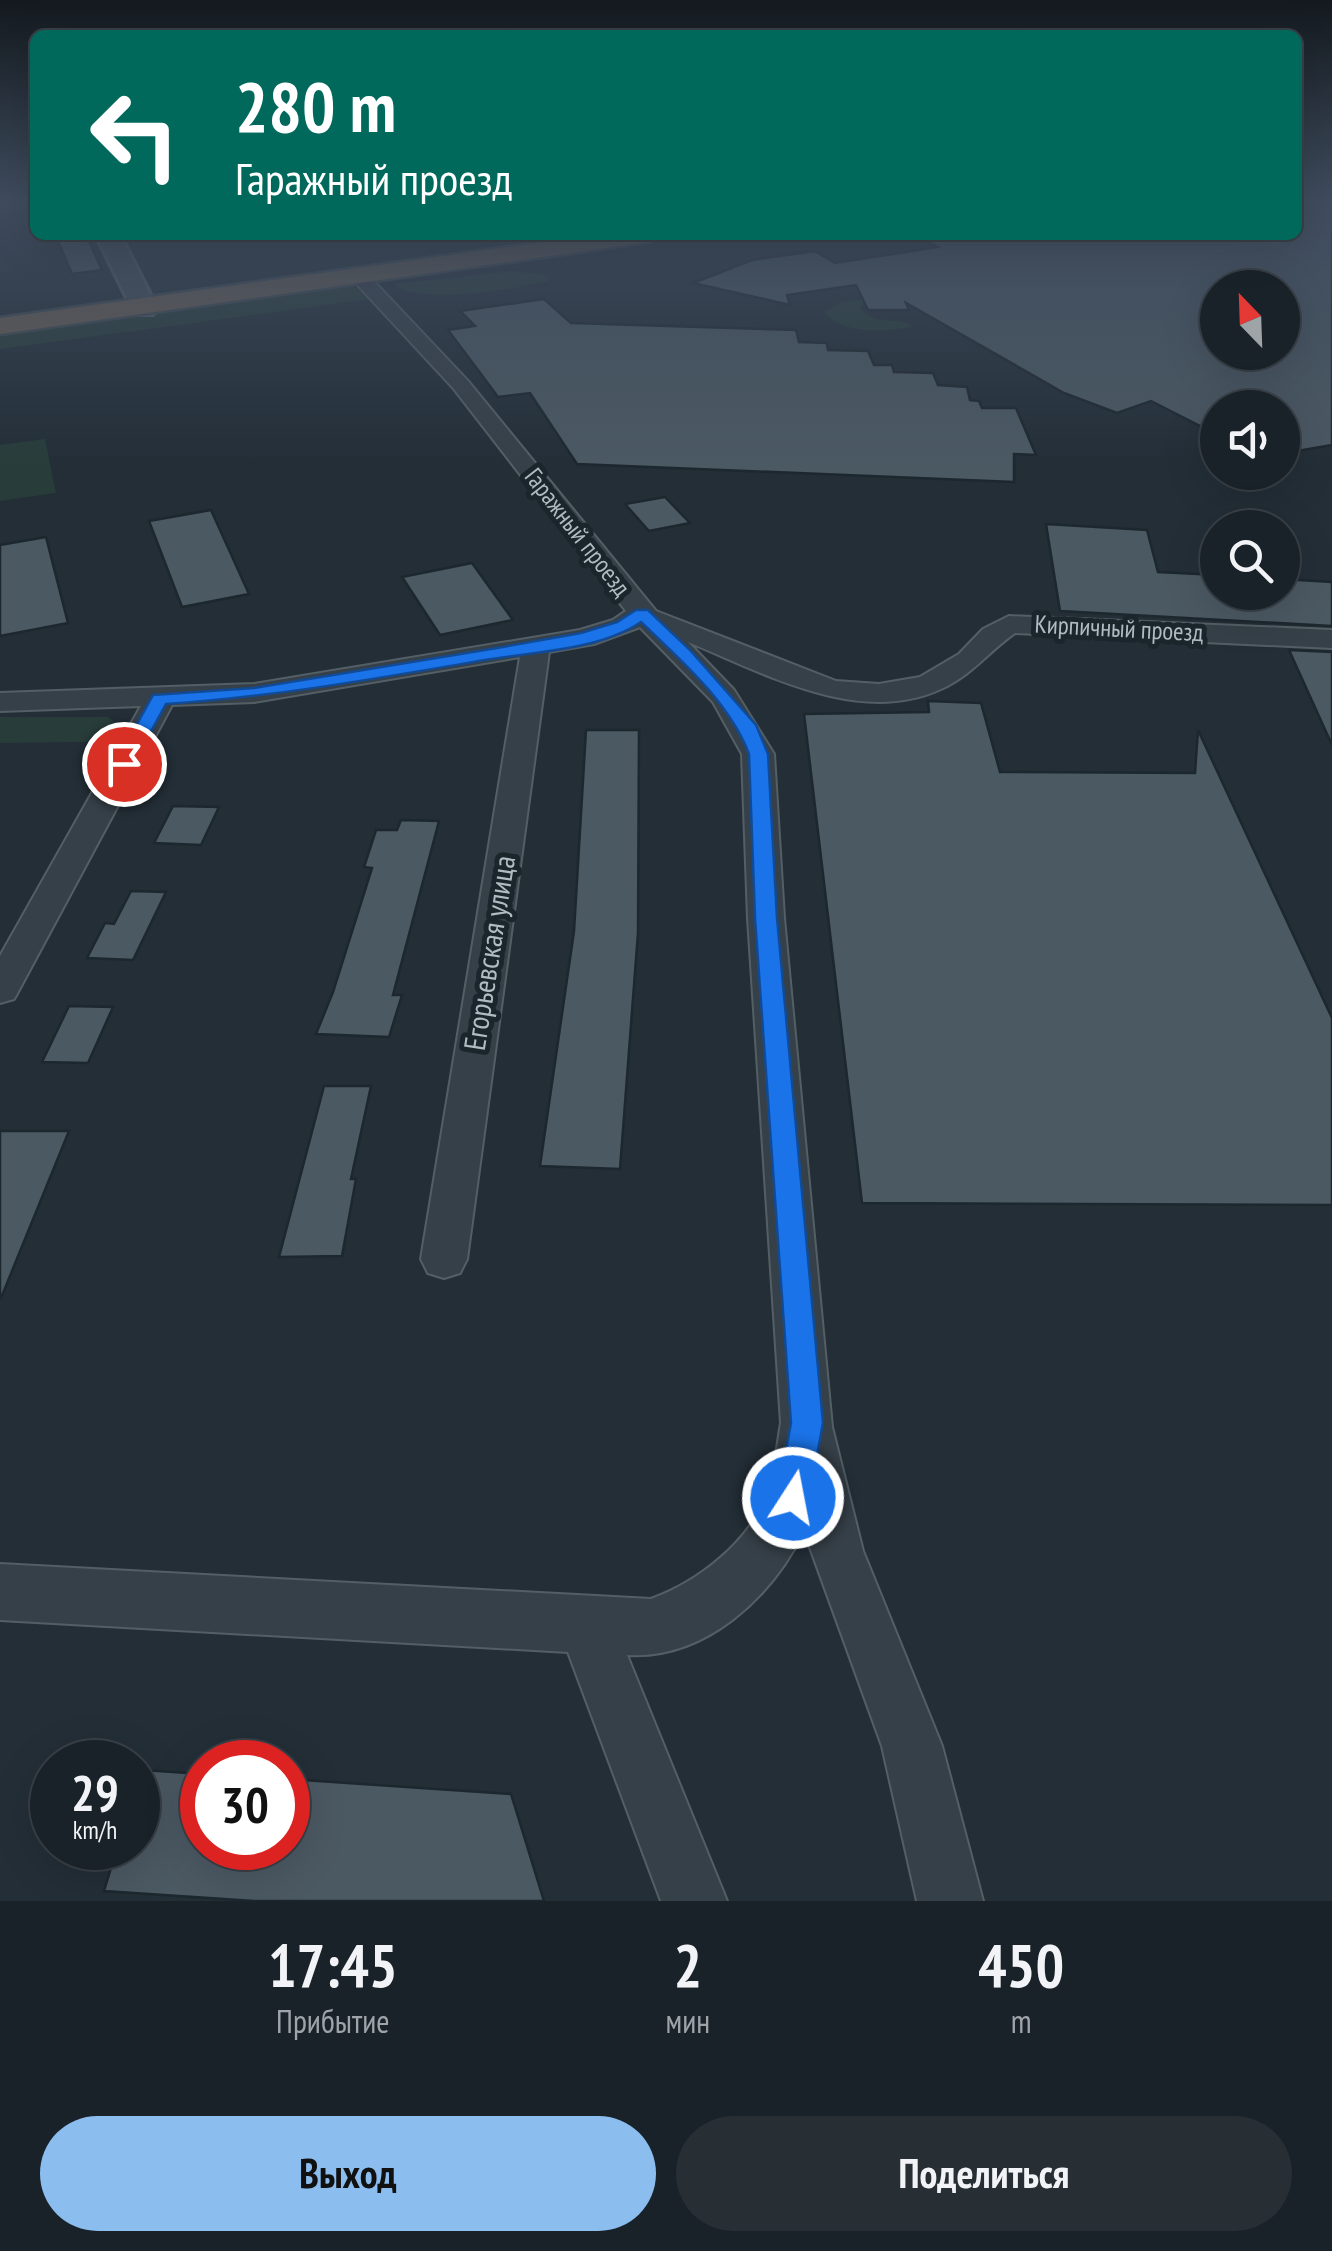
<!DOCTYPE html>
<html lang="ru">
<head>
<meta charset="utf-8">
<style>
	:root { --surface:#1a2229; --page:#272f35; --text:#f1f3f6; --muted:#9fa4a8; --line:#383f46; --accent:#8bbeef }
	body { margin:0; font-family:"PT Sans Narrow",sans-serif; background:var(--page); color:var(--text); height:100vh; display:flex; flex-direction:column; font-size:38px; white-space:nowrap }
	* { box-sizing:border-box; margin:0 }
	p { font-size:32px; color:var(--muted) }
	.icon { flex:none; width:55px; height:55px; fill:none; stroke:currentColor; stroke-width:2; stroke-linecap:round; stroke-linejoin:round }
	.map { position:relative; height:1901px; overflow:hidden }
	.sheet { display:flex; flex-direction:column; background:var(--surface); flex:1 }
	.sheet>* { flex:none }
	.guide { position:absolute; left:30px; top:30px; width:1272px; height:210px; border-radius:15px; box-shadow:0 10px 40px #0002,0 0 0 2px var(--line); background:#00695c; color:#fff; overflow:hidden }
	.needle { width:65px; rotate:337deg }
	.fabs { position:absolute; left:1200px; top:270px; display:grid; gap:20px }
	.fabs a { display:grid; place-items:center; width:100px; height:100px; border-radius:50%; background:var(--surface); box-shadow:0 10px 40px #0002,0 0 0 2px var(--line); font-size:50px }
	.speed { position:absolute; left:30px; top:1740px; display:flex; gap:20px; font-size:50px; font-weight:700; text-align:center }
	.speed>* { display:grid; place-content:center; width:130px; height:130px; border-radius:50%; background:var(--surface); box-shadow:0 10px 40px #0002,0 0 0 2px var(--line); line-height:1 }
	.speed small { font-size:25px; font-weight:400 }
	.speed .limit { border:15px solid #d22; background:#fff; color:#111 }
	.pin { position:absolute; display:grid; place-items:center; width:85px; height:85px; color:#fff; margin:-42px; border:5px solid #fff; border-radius:50%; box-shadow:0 2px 10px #0007 }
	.me { position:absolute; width:110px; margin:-55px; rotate:11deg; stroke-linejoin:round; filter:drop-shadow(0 0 8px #0008) }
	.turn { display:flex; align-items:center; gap:35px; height:210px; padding:0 40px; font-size:45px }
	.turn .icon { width:130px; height:130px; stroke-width:2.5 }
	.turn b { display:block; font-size:70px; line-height:85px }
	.eta { display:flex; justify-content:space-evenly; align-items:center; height:170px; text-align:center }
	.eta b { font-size:60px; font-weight:600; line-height:70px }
	.button { display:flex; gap:20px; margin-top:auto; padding:20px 40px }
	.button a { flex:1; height:115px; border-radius:60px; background:var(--accent); color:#111; font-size:40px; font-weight:600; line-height:115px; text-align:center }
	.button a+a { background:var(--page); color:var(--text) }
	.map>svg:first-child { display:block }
	.green { fill:#283c3a }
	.building { fill:#4b5963; stroke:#1d272e; stroke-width:2.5; fill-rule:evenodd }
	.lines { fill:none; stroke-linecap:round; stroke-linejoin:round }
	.street-casing { stroke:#545e65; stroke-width:4 }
	.secondary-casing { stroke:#545e65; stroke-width:6 }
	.highway-casing { stroke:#414b52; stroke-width:5 }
	.street { fill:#364048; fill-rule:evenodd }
	.secondary { fill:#444f5a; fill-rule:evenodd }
	.highway { fill:#6d6054; fill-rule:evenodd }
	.route { fill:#1a73e8; stroke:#114b97; stroke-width:2.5 }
	.labels { text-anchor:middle; stroke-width:10; stroke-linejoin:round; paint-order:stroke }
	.far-street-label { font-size:25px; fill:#b1bbc4; stroke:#1b252c }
	.street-label { font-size:30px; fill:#b1bbc4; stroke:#1b252c }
</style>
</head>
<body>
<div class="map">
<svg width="1332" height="1901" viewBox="0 0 1332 1901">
	<rect width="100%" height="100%" fill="#232e37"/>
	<g class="green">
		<path d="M 515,271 L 549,276 L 548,281 C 519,289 415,305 394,284 Z"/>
		<path d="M 352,285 L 371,299 L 0,349 L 0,331 Z"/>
		<path d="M 901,296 L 917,308 L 865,303 L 859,307 C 873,327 895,315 913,326 C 889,332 840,335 825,312 L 841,302 Z"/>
		<path d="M 45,439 L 56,493 L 0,501 L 0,445 Z"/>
		<path d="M 0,717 L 108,717 L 116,723 L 114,731 L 86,742 L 0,743 Z"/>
	</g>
	<g class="building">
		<path d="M 1298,198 L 1332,198 L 1332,445 L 1297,451 L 1282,444 L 1282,408 L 1218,408 L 1218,435 L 1151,401 L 1117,413 L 1064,393 L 906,303 L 909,310 L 868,310 L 856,285 L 787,295 L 790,305 L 693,283 L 752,260 L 815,251 L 835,263 L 938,247 L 911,235 L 1298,235 ZM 1218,288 L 1282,288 L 1282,352 L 1218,352 Z"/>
		<path d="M 87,237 L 102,270 L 72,274 L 58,241 Z"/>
		<path d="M 544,299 L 571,323 L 796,330 L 799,342 L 827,343 L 828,350 L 868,351 L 874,365 L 892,365 L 894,372 L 933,373 L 938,385 L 967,387 L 970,400 L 979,401 L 982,408 L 1016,408 L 1036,455 L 1014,454 L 1014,482 L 577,464 L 530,393 L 498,397 L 448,330 L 475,326 L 460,311 Z"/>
		<path d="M 665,497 L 690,523 L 649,531 L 625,504 Z"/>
		<path d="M 211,510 L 249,594 L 182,607 L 149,521 Z"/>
		<path d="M 1046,524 L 1147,530 L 1158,572 L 1218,575 L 1218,592 L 1282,592 L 1282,579 L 1332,582 L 1332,626 L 1060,611 Z"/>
		<path d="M 46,537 L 68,623 L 0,636 L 0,545 Z"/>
		<path d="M 472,563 L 513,620 L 440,635 L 402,577 Z"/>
		<path d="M 1289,650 L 1332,652 L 1332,745 Z"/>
		<path d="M 928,701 L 981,703 L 1000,772 L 1195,773 L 1198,730 L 1332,1018 L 1332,1205 L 862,1203 L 804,714 L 929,712 Z"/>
		<path d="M 586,730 L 639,730 L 638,933 L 620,1169 L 540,1166 L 574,931 Z"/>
		<path d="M 173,806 L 219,807 L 201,845 L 154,843 Z"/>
		<path d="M 401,820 L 439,821 L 393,995 L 402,995 L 389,1037 L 316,1034 L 333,992 L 372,868 L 364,867 L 376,830 L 397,830 Z"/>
		<path d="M 131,891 L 166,892 L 133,960 L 87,958 L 105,923 L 114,924 Z"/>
		<path d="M 69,1006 L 113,1007 L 88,1063 L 42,1062 Z"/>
		<path d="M 324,1086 L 371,1086 L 351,1179 L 356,1179 L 342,1256 L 279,1257 Z"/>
		<path d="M 0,1131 L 69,1131 L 1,1298 L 0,1297 Z"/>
		<path d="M 143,1770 L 202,1774 L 202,1848 L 288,1848 L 288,1779 L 511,1794 L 544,1901 L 254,1901 L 104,1891 L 117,1848 L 138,1848 L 138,1786 Z"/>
	</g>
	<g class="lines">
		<g class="street-casing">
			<path id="street" d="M 360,272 L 366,273 L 468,381 L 656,611 L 836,681 L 879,684 L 920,677 L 959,654 L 983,629 L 1009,616 L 1332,630 L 1332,648 L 1015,633 C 989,651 971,676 941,689 C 859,727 764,673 688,642 L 734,690 L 774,754 L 784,918 L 832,1427 L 863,1551 L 942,1746 L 983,1901 L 917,1901 L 882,1746 L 804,1531 C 772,1597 705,1660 627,1655 L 727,1901 L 661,1901 L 568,1652 L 0,1620 L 0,1564 L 651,1599 C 698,1582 750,1542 768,1492 C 775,1470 777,1445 781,1423 L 748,918 L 742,754 L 713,702 L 640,627 L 594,644 L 549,652 L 467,1259 L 460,1273 L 444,1278 L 428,1273 L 421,1259 L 520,657 L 254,702 L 172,705 L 19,990 L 14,999 L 0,1003 L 0,956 L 141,706 L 0,711 L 0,693 L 254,684 L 580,630 L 613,620 L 626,611 L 454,389 L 354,281 L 351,277 Z"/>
		</g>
		<g class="secondary-casing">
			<path id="secondary" d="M 96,235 L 120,235 L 157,308 L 153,314 L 135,314 Z"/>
		</g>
		<g class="highway-casing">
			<path id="highway" d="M 595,235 L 660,235 L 648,242 L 0,334 L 0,318 Z"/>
		</g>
		<use href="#street" class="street"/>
		<use href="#secondary" class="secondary"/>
		<use href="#highway" class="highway"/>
	</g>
	<linearGradient id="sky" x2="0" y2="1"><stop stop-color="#13191e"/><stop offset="0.43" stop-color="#3f4c5e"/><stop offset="1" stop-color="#3f4c5e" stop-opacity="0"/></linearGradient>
	<rect width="1332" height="464" fill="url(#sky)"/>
	<path class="route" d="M 636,610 L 648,610 L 690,650 L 756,725 L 768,754 L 777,918 L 823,1423 L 809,1498 L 804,1509 L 793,1513 L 781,1509 L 777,1498 L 791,1423 L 755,918 L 749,754 C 730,703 680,659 641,622 C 600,650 534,652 485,660 C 379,678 274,697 166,704 L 131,768 L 117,768 L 115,764 L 153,695 L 254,688 L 497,648 L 581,633 L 617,622 Z"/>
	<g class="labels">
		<g class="far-street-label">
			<text transform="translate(578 532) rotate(52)" y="9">Гаражный проезд</text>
			<text transform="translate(1119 628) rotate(3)" y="9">Кирпичный проезд</text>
		</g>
		<g class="street-label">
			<text transform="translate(490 953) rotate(-81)" y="10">Егорьевская улица</text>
		</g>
	</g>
</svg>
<div class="fabs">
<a><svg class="needle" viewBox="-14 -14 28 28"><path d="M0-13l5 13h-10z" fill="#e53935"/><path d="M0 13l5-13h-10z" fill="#9fa4a8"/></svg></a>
<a><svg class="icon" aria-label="sound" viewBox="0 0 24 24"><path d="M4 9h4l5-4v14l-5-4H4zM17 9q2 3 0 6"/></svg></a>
<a><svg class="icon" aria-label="search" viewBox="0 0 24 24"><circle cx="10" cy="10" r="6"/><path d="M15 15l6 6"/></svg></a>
</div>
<div class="speed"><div>29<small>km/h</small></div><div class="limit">30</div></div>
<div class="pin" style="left:124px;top:764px;background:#d93025"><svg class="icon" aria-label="arrive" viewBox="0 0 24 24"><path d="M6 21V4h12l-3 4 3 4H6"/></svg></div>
<svg class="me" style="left:793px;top:1498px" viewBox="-20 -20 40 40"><circle r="17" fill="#1a73e8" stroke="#fff" stroke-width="3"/><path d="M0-11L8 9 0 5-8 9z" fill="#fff"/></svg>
<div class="guide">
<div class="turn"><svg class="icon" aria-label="left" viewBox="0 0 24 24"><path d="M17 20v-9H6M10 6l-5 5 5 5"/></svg><div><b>280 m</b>Гаражный проезд</div></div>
</div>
</div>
<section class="sheet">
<div class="eta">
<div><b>17:45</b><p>Прибытие</p></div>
<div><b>2</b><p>мин</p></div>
<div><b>450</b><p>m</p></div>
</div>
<div class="button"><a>Выход</a><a>Поделиться</a></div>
</section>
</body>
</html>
